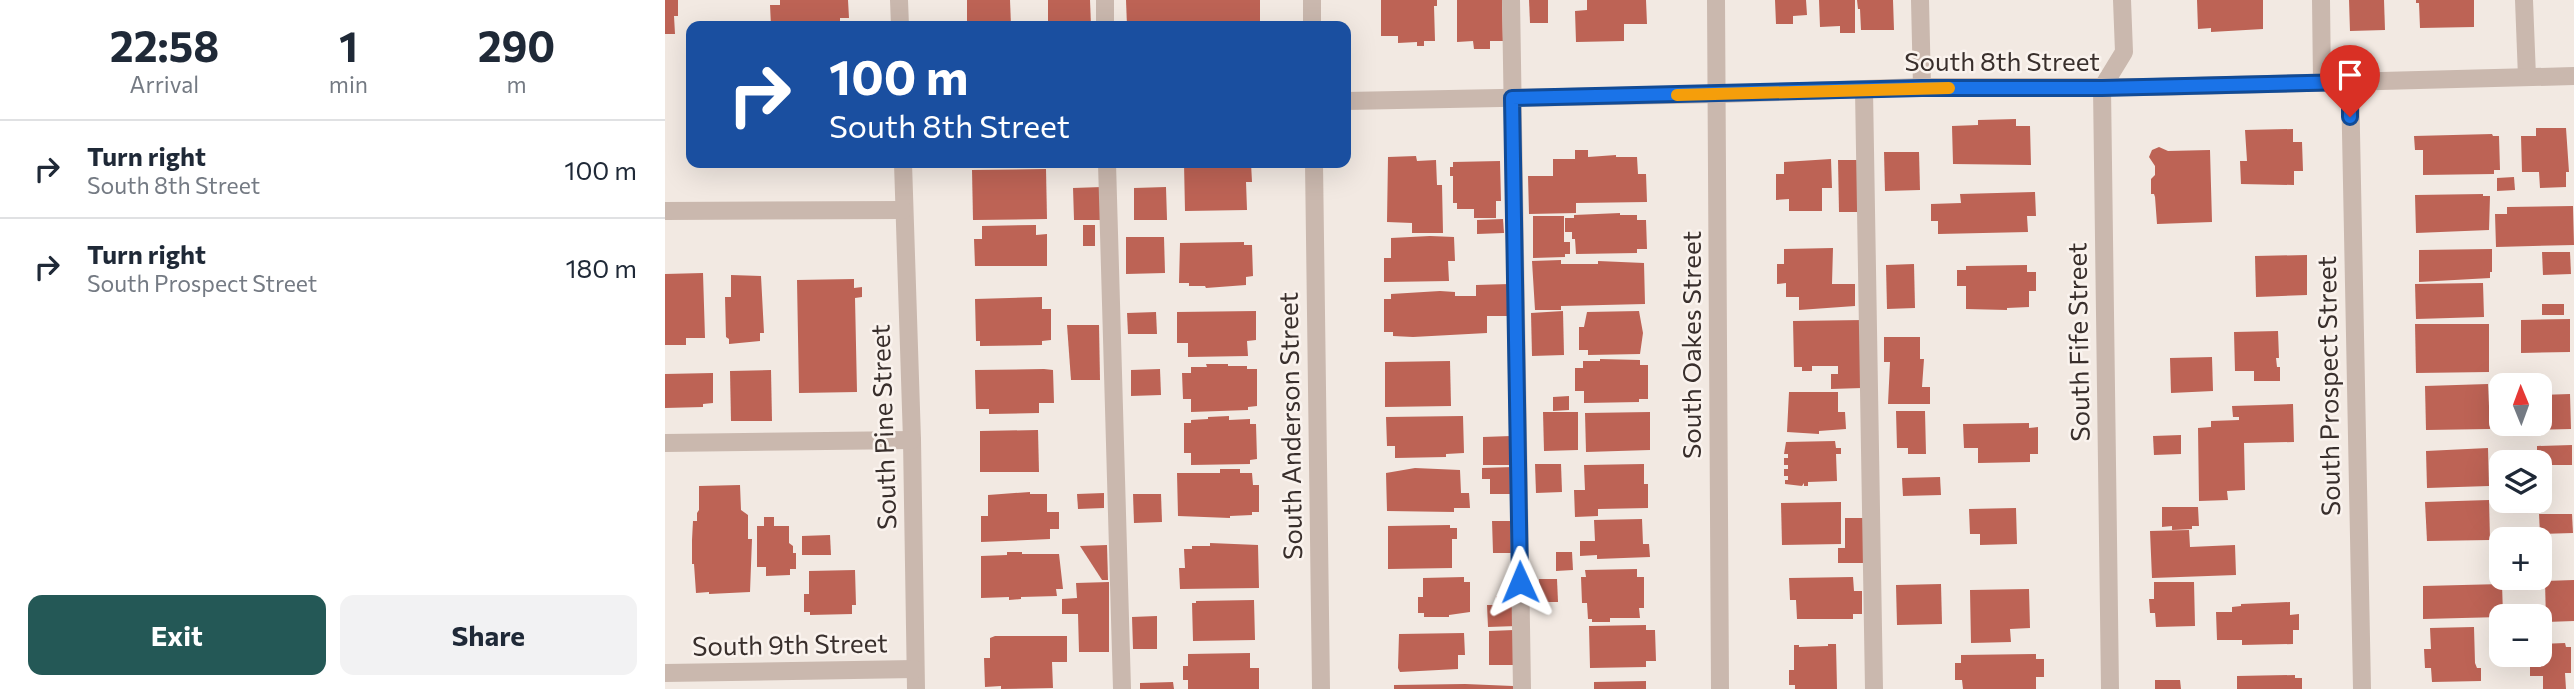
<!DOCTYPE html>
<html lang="en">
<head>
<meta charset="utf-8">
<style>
	:root { --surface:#fff; --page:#f2f2f3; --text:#1f2937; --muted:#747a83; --line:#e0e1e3; --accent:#245856 }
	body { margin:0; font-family:Commissioner,sans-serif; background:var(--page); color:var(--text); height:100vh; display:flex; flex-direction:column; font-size:26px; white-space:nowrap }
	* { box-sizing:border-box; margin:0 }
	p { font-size:23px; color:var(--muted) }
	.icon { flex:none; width:38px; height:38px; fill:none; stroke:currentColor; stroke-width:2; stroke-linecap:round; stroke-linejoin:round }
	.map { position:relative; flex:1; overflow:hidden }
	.details { display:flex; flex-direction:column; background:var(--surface); width:665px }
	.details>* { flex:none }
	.guide { position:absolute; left:21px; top:21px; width:665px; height:147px; border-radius:14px; box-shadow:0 7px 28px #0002; background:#1a4fa0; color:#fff; overflow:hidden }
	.needle { width:46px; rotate:359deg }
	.controls { position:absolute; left:1824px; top:373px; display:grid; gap:14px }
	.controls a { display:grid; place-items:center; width:63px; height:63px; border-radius:14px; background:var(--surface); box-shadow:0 7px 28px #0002; font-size:35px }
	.pin { position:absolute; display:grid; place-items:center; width:60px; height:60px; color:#fff; margin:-72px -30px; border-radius:50% 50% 50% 0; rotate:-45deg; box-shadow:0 0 7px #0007 }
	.pin .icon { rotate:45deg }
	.me { position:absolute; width:77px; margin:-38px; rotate:359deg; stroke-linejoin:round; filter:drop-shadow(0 0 5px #0008) }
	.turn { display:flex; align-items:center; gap:24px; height:147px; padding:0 28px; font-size:32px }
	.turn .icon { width:91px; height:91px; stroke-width:2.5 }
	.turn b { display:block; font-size:49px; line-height:60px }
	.eta { display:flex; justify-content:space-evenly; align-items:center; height:119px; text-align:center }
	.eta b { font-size:42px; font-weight:700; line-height:49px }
	.action { display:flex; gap:14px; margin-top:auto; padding:14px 28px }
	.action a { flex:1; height:80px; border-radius:14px; background:var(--accent); color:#fff; font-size:28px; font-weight:700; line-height:80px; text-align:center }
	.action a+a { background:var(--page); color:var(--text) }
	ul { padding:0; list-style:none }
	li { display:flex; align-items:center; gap:21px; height:98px; padding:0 28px; border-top:2px solid var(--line) }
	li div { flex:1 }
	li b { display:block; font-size:26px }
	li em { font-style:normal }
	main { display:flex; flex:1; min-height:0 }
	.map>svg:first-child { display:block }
	.building { fill:#bd6355 }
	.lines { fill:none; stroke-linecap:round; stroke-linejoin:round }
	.minor { stroke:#cab8ae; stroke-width:18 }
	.route-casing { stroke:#114b97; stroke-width:18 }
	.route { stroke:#1a73e8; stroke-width:12 }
	.slow { stroke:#f59e0b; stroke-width:12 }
	.labels { text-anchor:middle; stroke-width:5; stroke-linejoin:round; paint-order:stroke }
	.street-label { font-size:26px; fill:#392f2c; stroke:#faf3ee }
</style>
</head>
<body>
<main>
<section class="details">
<div class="eta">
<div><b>22:58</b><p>Arrival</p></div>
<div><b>1</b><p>min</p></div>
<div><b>290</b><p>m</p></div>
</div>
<ul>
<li><svg class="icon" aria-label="right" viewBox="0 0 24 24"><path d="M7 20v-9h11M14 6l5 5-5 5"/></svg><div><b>Turn right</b><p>South 8th Street</p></div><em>100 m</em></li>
<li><svg class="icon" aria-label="right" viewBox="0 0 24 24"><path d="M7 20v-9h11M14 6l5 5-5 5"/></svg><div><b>Turn right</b><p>South Prospect Street</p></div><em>180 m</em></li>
</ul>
<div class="action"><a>Exit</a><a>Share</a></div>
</section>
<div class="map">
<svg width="1909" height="689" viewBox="0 0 1909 689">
	<rect width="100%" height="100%" fill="#f2e9e2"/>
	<g class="building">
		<path d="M 0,0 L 13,0 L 13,16 L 9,16 L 10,34 L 0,34 Z"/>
		<path d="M 115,0 L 183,0 L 184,18 L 175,18 L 175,26 L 106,26 L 105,5 L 115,5 Z"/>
		<path d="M 302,0 L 345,0 L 346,26 L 302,26 Z"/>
		<path d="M 383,0 L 425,0 L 426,26 L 383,26 Z"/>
		<path d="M 461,0 L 595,0 L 595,26 L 462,26 Z"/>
		<path d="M 716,0 L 772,0 L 772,6 L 769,6 L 770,41 L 759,41 L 759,46 L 752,46 L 752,42 L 733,43 L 733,36 L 716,36 Z"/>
		<path d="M 792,0 L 837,0 L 838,41 L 825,41 L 825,49 L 809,49 L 808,41 L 792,42 Z"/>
		<path d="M 864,0 L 883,0 L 883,23 L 865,23 Z"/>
		<path d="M 922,0 L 981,0 L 982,24 L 959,24 L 959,41 L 911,42 L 910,11 L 922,10 Z"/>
		<path d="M 1110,0 L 1141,0 L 1142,15 L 1128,16 L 1128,24 L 1111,24 Z"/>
		<path d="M 1154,0 L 1190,0 L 1190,33 L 1175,33 L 1175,26 L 1155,27 Z"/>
		<path d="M 1192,0 L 1228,0 L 1229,30 L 1196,30 L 1195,9 L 1193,9 Z"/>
		<path d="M 1532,0 L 1598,0 L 1598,29 L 1546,32 L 1546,28 L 1533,29 Z"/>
		<path d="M 1684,0 L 1719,0 L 1720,30 L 1685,31 Z"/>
		<path d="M 1751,0 L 1809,0 L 1809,27 L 1755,28 L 1754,3 L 1751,3 Z"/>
		<path d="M 1351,119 L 1351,126 L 1365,126 L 1366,165 L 1288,164 L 1287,126 L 1313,125 L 1313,120 Z"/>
		<path d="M 1871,128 L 1901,128 L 1904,172 L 1901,172 L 1901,187 L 1875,188 L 1874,172 L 1857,172 L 1856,136 L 1871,136 Z"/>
		<path d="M 1628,129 L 1628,142 L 1637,142 L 1638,171 L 1629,171 L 1629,185 L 1576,184 L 1575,161 L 1582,161 L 1580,130 Z"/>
		<path d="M 1827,134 L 1828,136 L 1834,136 L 1835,170 L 1829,170 L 1829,174 L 1758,175 L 1758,150 L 1750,150 L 1749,136 Z"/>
		<path d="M 1494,147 L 1503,151 L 1545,150 L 1547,222 L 1492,224 L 1490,197 L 1489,194 L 1486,194 L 1486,179 L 1490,175 L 1490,166 L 1484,157 L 1487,150 Z"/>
		<path d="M 910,150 L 923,150 L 923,157 L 951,155 L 951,157 L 972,157 L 973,174 L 981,174 L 982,202 L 911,203 L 911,213 L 864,214 L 863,176 L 888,176 L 888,159 L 910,159 Z"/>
		<path d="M 1219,152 L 1254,152 L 1255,190 L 1220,191 Z"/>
		<path d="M 751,156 L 752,161 L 771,160 L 772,185 L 777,185 L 778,233 L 747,233 L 747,223 L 722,222 L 723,157 Z"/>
		<path d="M 1166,159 L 1167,188 L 1157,188 L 1157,211 L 1124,211 L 1124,199 L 1111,200 L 1111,174 L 1119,174 L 1119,162 Z"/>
		<path d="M 1173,160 L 1195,160 L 1196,212 L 1174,212 Z"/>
		<path d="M 835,161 L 836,201 L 831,201 L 831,218 L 809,218 L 809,209 L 792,209 L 792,203 L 788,203 L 788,176 L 785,176 L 785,167 L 788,167 L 788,162 Z"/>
		<path d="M 519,163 L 586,163 L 587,182 L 581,182 L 582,210 L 520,211 Z"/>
		<path d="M 381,169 L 382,219 L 308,220 L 307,170 Z"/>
		<path d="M 1849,177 L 1850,190 L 1832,191 L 1832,178 Z"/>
		<path d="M 437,187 L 438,220 L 409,220 L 408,188 Z"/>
		<path d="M 501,187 L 502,220 L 469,220 L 469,188 Z"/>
		<path d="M 1370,192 L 1371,216 L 1362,216 L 1363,232 L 1273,234 L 1273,221 L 1266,221 L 1266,204 L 1296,203 L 1295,194 Z"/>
		<path d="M 1818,194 L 1818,196 L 1825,196 L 1824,230 L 1751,233 L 1750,195 Z"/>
		<path d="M 1908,206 L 1909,245 L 1831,247 L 1830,214 L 1842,214 L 1842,207 Z"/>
		<path d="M 955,213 L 955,215 L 972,215 L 972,220 L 981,220 L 982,249 L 972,249 L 972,253 L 911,254 L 910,239 L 907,239 L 907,232 L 900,232 L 900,218 L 909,218 L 909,215 Z"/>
		<path d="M 868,216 L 899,216 L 899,242 L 905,242 L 905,254 L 900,254 L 900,257 L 868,258 Z"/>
		<path d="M 838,219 L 839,233 L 812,234 L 812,220 Z"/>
		<path d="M 371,225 L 371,235 L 382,234 L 382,266 L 310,266 L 309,239 L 317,239 L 317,226 Z"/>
		<rect x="418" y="225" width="12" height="21"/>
		<path d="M 765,236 L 789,237 L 790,261 L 783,261 L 784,281 L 719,282 L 719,258 L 726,258 L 726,238 Z"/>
		<path d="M 461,237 L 499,237 L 500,273 L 461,274 Z"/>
		<path d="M 579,242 L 579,245 L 587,245 L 588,276 L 581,277 L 581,285 L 541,288 L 540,286 L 524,286 L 524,283 L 514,283 L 515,243 Z"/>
		<path d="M 1168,248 L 1167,284 L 1190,284 L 1190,306 L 1134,310 L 1134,297 L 1121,297 L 1121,283 L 1112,284 L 1112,264 L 1119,264 L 1119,249 Z"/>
		<path d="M 1827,249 L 1827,272 L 1825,272 L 1825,278 L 1754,282 L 1754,250 Z"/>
		<path d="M 1877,252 L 1905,252 L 1906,274 L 1878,275 Z"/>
		<path d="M 1642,255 L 1642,295 L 1591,297 L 1590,256 Z"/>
		<path d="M 896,260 L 896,264 L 933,264 L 933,261 L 979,263 L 980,304 L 896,306 L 896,310 L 870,310 L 867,261 Z"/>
		<path d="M 1249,264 L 1250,308 L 1222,309 L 1221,265 Z"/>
		<path d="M 1362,265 L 1362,272 L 1371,272 L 1371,291 L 1364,291 L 1364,307 L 1342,308 L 1342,310 L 1301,309 L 1301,286 L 1292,286 L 1292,270 L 1301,270 L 1301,266 Z"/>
		<path d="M 38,273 L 40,338 L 21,338 L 21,345 L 0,345 L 0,274 Z"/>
		<path d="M 66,275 L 96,276 L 99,333 L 95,333 L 95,341 L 64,344 L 64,339 L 61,337 L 60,297 L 66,297 Z"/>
		<path d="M 189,279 L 189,288 L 197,287 L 197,297 L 190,298 L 192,392 L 134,393 L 132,280 Z"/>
		<path d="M 1818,283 L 1819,317 L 1751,319 L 1750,284 Z"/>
		<path d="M 845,284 L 845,316 L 822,316 L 822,333 L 748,337 L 728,336 L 728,332 L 719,332 L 719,299 L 726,299 L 726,294 L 775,291 L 790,292 L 790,296 L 811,296 L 811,285 Z"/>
		<path d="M 377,297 L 377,309 L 386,309 L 386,340 L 377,341 L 377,345 L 315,346 L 315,341 L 311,341 L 310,299 Z"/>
		<rect x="1877" y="304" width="22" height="11"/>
		<path d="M 591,311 L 591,340 L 582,341 L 583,356 L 523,357 L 523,343 L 512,343 L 512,312 Z"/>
		<path d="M 898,311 L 899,355 L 867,356 L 866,313 Z"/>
		<path d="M 974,311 L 978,333 L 975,354 L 923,355 L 923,350 L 914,350 L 914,327 L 919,327 L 922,312 Z"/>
		<path d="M 491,312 L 492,334 L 463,334 L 462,313 Z"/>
		<path d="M 1905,319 L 1905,352 L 1856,353 L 1856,320 Z"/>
		<path d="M 1199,320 L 1197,388 L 1166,389 L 1166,374 L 1173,374 L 1173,366 L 1147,366 L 1147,371 L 1137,371 L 1137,367 L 1129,367 L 1128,321 Z"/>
		<path d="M 1750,324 L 1824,324 L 1824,372 L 1751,373 Z"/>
		<path d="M 402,325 L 434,325 L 435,380 L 406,380 Z"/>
		<path d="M 1613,331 L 1614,358 L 1611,358 L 1612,367 L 1615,367 L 1615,381 L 1589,381 L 1589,371 L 1570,371 L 1569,332 Z"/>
		<path d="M 1219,337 L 1255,337 L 1255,359 L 1259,359 L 1257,387 L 1265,387 L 1265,404 L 1223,404 L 1225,362 L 1219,362 Z"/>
		<path d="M 1547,357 L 1548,391 L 1506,393 L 1505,358 Z"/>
		<path d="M 935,359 L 975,360 L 975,365 L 983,365 L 983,399 L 974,399 L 974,402 L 919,403 L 919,391 L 910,391 L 910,368 L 918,368 L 918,361 L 935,361 Z"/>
		<path d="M 785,361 L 786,406 L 720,407 L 720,362 Z"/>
		<path d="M 541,364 L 563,364 L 563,366 L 582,366 L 582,369 L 592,369 L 592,406 L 583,407 L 583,410 L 526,412 L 526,399 L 518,399 L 517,373 L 526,373 L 526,367 L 542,367 Z"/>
		<path d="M 379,369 L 388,370 L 389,403 L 374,403 L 374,413 L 324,414 L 324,409 L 311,409 L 310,370 Z"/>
		<path d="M 495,369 L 496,395 L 466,396 L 466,370 Z"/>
		<path d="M 106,370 L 107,421 L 66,421 L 65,371 Z"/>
		<path d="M 48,373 L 48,403 L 38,404 L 38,407 L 0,408 L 0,374 Z"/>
		<path d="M 1823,384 L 1825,429 L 1761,430 L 1760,386 Z"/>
		<path d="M 1124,392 L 1173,392 L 1173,412 L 1180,412 L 1181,429 L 1154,431 L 1154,434 L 1122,432 Z"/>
		<path d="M 1905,394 L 1906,429 L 1862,430 L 1862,424 L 1874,424 L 1874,395 Z"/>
		<path d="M 904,396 L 904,410 L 888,411 L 888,397 Z"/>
		<path d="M 1628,404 L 1629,442 L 1579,443 L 1580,490 L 1562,491 L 1563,500 L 1534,501 L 1533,428 L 1546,427 L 1546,421 L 1574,420 L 1574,417 L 1568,417 L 1567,406 Z"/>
		<path d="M 1231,411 L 1260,411 L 1261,454 L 1243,454 L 1243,448 L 1232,448 Z"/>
		<path d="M 878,412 L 913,412 L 913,450 L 879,451 Z"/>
		<path d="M 985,412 L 985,450 L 921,452 L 920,413 Z"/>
		<path d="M 564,416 L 564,420 L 585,419 L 585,424 L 591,424 L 592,459 L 585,460 L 585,464 L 526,465 L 526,453 L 519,453 L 519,423 L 526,423 L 526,420 L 543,419 L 543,417 Z"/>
		<path d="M 798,416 L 799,453 L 781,454 L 781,457 L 730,458 L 730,446 L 722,446 L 721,417 Z"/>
		<path d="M 1364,423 L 1364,428 L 1373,427 L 1373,454 L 1365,454 L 1365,462 L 1313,463 L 1313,448 L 1299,448 L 1298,424 Z"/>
		<path d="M 373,430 L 374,472 L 315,472 L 315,431 Z"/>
		<path d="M 1516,435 L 1516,454 L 1489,455 L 1488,436 Z"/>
		<path d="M 846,436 L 846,465 L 818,465 L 818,437 Z"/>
		<path d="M 1170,441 L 1171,448 L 1176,448 L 1176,454 L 1171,454 L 1172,481 L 1143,482 L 1143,486 L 1139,486 L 1139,483 L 1137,486 L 1120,484 L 1120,480 L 1123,480 L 1123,476 L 1119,476 L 1119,469 L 1123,469 L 1123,465 L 1119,465 L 1119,458 L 1123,458 L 1123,454 L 1119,454 L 1121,442 Z"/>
		<path d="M 1907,445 L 1907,465 L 1874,465 L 1872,462 L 1872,446 Z"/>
		<path d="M 1823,448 L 1824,486 L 1762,488 L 1761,451 Z"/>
		<path d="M 870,464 L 896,464 L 897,492 L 871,493 Z"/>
		<path d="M 979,464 L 979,484 L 983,484 L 983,508 L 933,509 L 933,516 L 910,517 L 909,490 L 920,490 L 919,465 Z"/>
		<path d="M 848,467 L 848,494 L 825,494 L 825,479 L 817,479 L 817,468 Z"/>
		<path d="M 750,468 L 795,470 L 796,493 L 804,493 L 805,508 L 789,508 L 789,512 L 722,511 L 721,473 Z"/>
		<path d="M 555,469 L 575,469 L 575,473 L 587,473 L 588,485 L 594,485 L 594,512 L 587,512 L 587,515 L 565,516 L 565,518 L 513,516 L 512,473 L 555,473 Z"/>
		<path d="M 1275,477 L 1276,495 L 1238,496 L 1237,478 Z"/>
		<path d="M 75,485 L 76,510 L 83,515 L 83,539 L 87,539 L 85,592 L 44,594 L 44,592 L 31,593 L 29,564 L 27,564 L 27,540 L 28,521 L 32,521 L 32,513 L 34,510 L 34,486 Z"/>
		<path d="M 365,492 L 365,494 L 382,494 L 382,512 L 394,512 L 394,529 L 385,529 L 385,539 L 316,542 L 316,516 L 323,516 L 323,495 Z"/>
		<path d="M 439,493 L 439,508 L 413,509 L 412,494 Z"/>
		<path d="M 468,494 L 496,494 L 497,522 L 469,523 Z"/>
		<path d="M 1824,500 L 1825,540 L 1762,541 L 1760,502 Z"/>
		<path d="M 1176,502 L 1176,544 L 1117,545 L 1116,503 Z"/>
		<path d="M 1497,507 L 1533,507 L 1534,526 L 1527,526 L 1527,529 L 1507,530 L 1507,526 L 1497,527 Z"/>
		<path d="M 1351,508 L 1352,544 L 1315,545 L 1315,534 L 1305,534 L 1304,509 Z"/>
		<path d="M 1874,514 L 1907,514 L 1908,533 L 1875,534 Z"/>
		<path d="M 99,517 L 109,517 L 109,526 L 124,526 L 124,543 L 128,546 L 128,553 L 131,553 L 131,569 L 125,569 L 125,575 L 101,576 L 101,567 L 92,567 L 92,526 L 99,526 Z"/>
		<path d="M 1180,518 L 1199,518 L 1200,563 L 1173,563 L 1173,548 L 1180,548 Z"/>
		<path d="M 977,519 L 978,544 L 984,544 L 985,557 L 932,559 L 932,555 L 915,556 L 915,541 L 930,541 L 929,520 Z"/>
		<path d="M 827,521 L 849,521 L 849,553 L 828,553 Z"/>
		<path d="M 785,525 L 785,528 L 792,528 L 792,539 L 787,539 L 787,568 L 723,569 L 723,526 Z"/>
		<path d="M 1524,530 L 1525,547 L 1570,545 L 1571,575 L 1487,578 L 1485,531 Z"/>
		<path d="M 165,535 L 166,555 L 137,555 L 137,536 Z"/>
		<path d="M 545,543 L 593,545 L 594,588 L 515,589 L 514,568 L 520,568 L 519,549 L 527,549 L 527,546 L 545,546 Z"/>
		<path d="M 442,545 L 443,580 L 437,580 L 415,546 Z"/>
		<path d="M 342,552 L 357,552 L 357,554 L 394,554 L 398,589 L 391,589 L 392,596 L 356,597 L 356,599 L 344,600 L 344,597 L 316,598 L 316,556 L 342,555 Z"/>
		<path d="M 891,552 L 907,552 L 908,570 L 891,571 Z"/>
		<path d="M 972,569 L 972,577 L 979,577 L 979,608 L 974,608 L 975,618 L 945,618 L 945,622 L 927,622 L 927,619 L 923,619 L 922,603 L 917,603 L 916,577 L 921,577 L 920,570 Z"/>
		<path d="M 190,570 L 191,605 L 187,605 L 187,614 L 145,615 L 145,612 L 139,612 L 139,594 L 144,594 L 144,571 Z"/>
		<path d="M 799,577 L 799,582 L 805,582 L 805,612 L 784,615 L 784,617 L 759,617 L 759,613 L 753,613 L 753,597 L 758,597 L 758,578 Z"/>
		<path d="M 1188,577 L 1189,591 L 1197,591 L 1197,614 L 1188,614 L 1188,619 L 1132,619 L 1131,600 L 1125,600 L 1124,578 Z"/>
		<path d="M 874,579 L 892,579 L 893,602 L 875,602 Z"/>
		<path d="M 1909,580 L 1909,621 L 1881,622 L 1880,581 Z"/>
		<path d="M 444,582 L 444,652 L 414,652 L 413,614 L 397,614 L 397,599 L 412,598 L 411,583 Z"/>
		<path d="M 1489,582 L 1529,582 L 1530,626 L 1491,627 L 1490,613 L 1485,613 L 1484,599 L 1489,599 Z"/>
		<path d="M 1276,584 L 1277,624 L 1232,625 L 1231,585 Z"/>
		<path d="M 1837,584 L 1838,616 L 1836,617 L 1758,619 L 1758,586 Z"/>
		<path d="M 1364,589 L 1365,628 L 1345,629 L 1346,642 L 1306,643 L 1305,590 Z"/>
		<path d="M 831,596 L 851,596 L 852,626 L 823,627 L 822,605 L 831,605 Z"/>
		<path d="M 589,600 L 590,640 L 528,641 L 527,603 L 531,603 L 531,601 Z"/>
		<path d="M 1625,602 L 1625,615 L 1634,614 L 1634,630 L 1628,630 L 1628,644 L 1577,645 L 1577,640 L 1552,640 L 1551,612 L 1567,612 L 1567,607 L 1576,606 L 1576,604 Z"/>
		<path d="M 492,616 L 492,649 L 468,649 L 467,617 Z"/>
		<path d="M 981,625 L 981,630 L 990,630 L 991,661 L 981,661 L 981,667 L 925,668 L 924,626 Z"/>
		<path d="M 1809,627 L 1810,663 L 1812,668 L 1816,668 L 1816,681 L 1767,682 L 1766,668 L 1760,668 L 1759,649 L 1766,649 L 1765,628 Z"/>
		<path d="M 849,630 L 850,665 L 824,665 L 824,631 Z"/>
		<path d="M 799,633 L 800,655 L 793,655 L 793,669 L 735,672 L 733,668 L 734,634 Z"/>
		<path d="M 330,636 L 402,636 L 402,662 L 387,662 L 388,688 L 336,689 L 336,686 L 320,687 L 319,658 L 325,658 L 325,638 Z"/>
		<path d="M 1900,643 L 1901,647 L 1906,647 L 1906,673 L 1900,673 L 1901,689 L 1878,689 L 1878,676 L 1865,676 L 1865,665 L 1860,665 L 1860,654 L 1874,654 L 1874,644 Z"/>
		<path d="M 1163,644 L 1171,644 L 1172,689 L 1130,689 L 1130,685 L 1124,685 L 1124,670 L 1129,670 L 1129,645 L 1134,645 L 1134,647 L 1163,646 Z"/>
		<path d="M 585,653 L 585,668 L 594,668 L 594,689 L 523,689 L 523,680 L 518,680 L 518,666 L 523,666 L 523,654 Z"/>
		<path d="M 1371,654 L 1371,659 L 1379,659 L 1379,677 L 1371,677 L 1371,689 L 1298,689 L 1297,680 L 1290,680 L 1290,663 L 1296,663 L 1296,655 Z"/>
		<path d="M 1630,675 L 1630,678 L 1637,678 L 1637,689 L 1572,689 L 1572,676 Z"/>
		<path d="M 1490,680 L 1515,680 L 1516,689 L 1490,689 Z"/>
		<path d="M 981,681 L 981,689 L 929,689 L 929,682 Z"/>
		<path d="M 508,682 L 509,689 L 475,689 L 475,683 Z"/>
		<path d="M 800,684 L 848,686 L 848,689 L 729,689 L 729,685 Z"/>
	</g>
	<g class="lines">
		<g class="minor">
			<path d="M 234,0 L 235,26"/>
			<path d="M 440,0 L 440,26"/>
			<path d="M 647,0 L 647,26"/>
			<path d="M 846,0 L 857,689"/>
			<path d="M 1051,0 L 1055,689"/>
			<path d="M 1255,0 L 1257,87"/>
			<path d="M 1656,0 L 1657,82"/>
			<path d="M 1859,0 L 1862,77"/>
			<path d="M 1685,82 L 1697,689"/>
			<path d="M 1199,90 L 1209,689"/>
			<path d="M 681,101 L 1053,94 L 1257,87 L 1489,87 L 1909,76"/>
			<path d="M 238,163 L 247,440 L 251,689"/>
			<path d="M 442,163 L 457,689"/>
			<path d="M 649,163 L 656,689"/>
			<path d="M 0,211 L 238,210"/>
			<path d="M 0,443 L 247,440"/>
			<path d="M 0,673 L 250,669"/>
			<path d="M 1445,689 L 1437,88 L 1459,52 L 1457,0"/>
		</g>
	</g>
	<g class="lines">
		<g class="route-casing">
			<path id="route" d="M 855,582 L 847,98 L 1257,88 L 1437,88 L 1685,82 L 1685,117"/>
		</g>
		<use href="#route" class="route"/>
		<path class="slow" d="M 1012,95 L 1284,88"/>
	</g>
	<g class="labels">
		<g class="street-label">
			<text x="1337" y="71">South 8th Street</text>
			<text transform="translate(1414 342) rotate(-91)" y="9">South Fife Street</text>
			<text transform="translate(1027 345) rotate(-90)" y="9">South Oakes Street</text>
			<text transform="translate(1664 386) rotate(-91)" y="9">South Prospect Street</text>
			<text transform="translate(626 426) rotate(-91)" y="9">South Anderson Street</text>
			<text transform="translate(219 427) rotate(-92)" y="9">South Pine Street</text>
			<text transform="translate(125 645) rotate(-1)" y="9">South 9th Street</text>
		</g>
	</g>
</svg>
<div class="controls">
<a><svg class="needle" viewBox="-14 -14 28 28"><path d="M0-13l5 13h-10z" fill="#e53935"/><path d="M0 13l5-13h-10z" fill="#747a83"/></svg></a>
<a><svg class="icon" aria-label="layers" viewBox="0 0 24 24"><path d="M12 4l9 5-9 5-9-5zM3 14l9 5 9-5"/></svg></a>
<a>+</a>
<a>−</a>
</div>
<div class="pin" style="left:1685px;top:117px;background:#d93025"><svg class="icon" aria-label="arrive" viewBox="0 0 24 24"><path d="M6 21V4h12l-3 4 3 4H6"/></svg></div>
<svg class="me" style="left:855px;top:582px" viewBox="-20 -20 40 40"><path d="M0-17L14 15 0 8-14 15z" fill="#1a73e8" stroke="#fff" stroke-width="4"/></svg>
<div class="guide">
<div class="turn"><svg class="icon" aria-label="right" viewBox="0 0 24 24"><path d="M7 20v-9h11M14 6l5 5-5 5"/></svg><div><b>100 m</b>South 8th Street</div></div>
</div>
</div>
</main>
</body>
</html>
